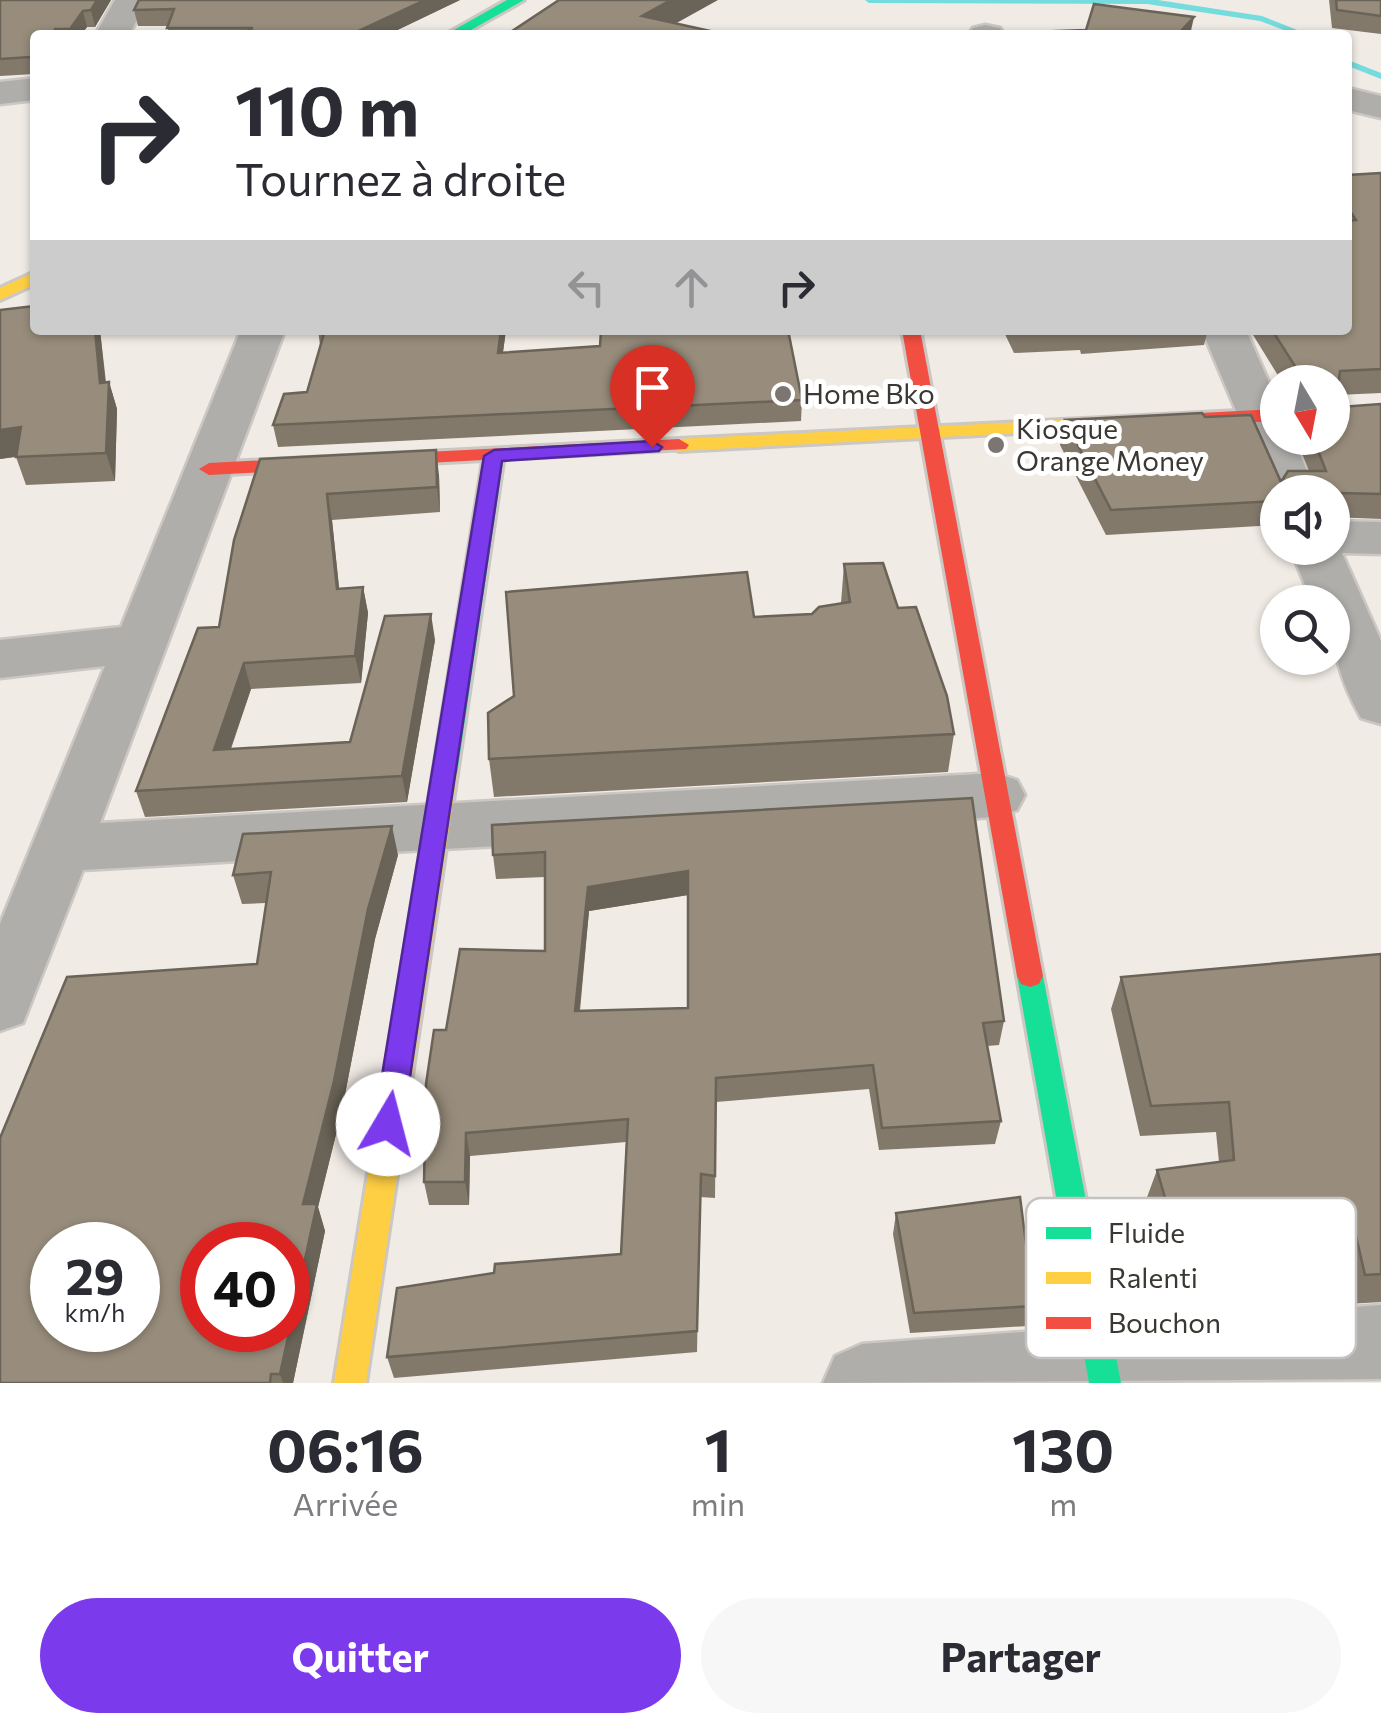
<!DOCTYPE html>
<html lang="fr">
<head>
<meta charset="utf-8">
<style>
	:root { --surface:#fff; --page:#f7f7f7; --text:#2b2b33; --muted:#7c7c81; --accent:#7c3aed }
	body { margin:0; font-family:Commissioner,sans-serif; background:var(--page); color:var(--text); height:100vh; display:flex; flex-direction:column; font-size:38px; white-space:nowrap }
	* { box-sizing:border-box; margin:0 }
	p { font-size:32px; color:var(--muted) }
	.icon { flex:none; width:55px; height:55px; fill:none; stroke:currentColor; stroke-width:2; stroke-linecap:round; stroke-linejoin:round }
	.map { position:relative; height:1383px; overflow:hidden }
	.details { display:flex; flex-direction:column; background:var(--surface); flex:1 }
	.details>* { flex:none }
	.hud { position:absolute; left:30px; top:30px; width:1322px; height:305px; border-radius:10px; box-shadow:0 2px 8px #0004; background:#fff; color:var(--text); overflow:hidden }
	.needle { width:65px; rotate:170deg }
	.fabs { position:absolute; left:1260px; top:365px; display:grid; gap:20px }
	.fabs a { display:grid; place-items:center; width:90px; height:90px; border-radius:50%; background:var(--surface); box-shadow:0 2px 8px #0004; font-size:50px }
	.speed { position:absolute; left:30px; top:1222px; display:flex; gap:20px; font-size:50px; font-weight:700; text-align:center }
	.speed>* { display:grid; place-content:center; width:130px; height:130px; border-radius:50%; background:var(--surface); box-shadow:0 2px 8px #0004; line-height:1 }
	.speed small { font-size:25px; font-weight:400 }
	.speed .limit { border:15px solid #d22; background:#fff; color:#111 }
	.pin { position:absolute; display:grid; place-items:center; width:85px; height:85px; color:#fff; margin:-102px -42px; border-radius:50% 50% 50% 0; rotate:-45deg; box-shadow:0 0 10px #0007 }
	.pin .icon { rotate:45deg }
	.me { position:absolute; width:110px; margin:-55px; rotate:8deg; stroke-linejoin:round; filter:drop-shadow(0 0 8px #0008) }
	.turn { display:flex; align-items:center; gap:35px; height:210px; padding:0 40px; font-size:45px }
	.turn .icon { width:130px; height:130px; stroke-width:2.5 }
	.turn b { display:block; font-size:70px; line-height:85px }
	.lanes { display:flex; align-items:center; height:95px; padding:0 40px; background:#0003; justify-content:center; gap:50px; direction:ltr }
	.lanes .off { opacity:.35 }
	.eta { display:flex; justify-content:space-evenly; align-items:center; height:170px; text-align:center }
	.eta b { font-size:60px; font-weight:700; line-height:70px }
	.button { display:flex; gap:20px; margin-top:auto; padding:20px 40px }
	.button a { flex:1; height:115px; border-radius:60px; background:var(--accent); color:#fff; font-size:40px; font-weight:700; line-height:115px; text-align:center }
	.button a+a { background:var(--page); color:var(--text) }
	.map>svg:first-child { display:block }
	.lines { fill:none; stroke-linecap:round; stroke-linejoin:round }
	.stream { fill:#74dcdd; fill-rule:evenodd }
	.street-casing { stroke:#ccc7c2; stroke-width:5 }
	.fast-casing { stroke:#ccc7c2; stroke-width:6 }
	.slow-casing { stroke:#ccc7c2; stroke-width:6 }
	.jam-casing { stroke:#ccc7c2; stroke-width:6 }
	.street { fill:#afaeab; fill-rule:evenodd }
	.fast { fill:#16e098; fill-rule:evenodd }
	.slow { fill:#ffcf43; fill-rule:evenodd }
	.jam { fill:#f24e42; fill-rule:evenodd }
	.wall { fill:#83796b; fill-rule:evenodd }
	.shaded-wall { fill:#6a6357 }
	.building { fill:#988d7c; stroke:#6a6357; stroke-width:2.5; fill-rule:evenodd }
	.route { fill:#7c3aed; stroke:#51269a; stroke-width:2.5 }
	.poi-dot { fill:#7b7671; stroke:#fff; stroke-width:4 }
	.labels { text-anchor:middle; stroke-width:10; stroke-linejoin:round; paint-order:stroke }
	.poi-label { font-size:28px; fill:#3b3732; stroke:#fff; text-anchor:start }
	.key { fill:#fff; stroke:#c4c3c2; stroke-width:2.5 }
	.key-label { font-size:28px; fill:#3b3732 }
</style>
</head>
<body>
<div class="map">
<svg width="1381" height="1383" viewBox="0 0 1381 1383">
	<rect width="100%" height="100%" fill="#f1ebe5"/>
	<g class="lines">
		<g class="stream">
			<path d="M 865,0 L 1158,0 L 1262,16 L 1310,35 L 1297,35 L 1260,21 L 1147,4 L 869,3 Z"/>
			<path d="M 1348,60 L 1381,73 L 1381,79 L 1348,66 Z"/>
		</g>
		<g class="street-casing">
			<g id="street">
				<path d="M 115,0 L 147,0 L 129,35 L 95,35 Z"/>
				<path d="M 985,25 L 1000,28 L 1005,35 L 968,35 L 973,28 Z"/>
				<path d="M 35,78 L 35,100 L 0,104 L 0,82 Z"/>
				<path d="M 1348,88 L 1381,96 L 1381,118 L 1348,110 Z"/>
				<path d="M 241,330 L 285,330 L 100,823 L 996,773 L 1017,780 L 1025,795 L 1017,810 L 996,817 L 83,870 L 23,1023 L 0,1031 L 0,924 L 105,666 L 0,678 L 0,640 L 121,627 Z"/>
				<path d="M 1202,330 L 1246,330 L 1278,403 L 1278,438 L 1293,438 L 1316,492 L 1278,492 L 1275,503 Z"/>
				<path d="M 1332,521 L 1381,522 L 1381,554 L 1342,553 L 1381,641 L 1381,724 L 1361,718 C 1338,677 1332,649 1332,602 L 1312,602 L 1290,548 L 1332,548 Z"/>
				<path d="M 1381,1305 L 1381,1379 L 823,1383 L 835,1356 L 862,1344 Z"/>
			</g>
		</g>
		<g class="fast-casing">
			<g id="fast">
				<path d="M 507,0 L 524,0 L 462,35 L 445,35 Z"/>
				<path d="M 494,449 L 504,455 L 457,774 L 453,780 L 437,780 L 433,774 L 484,455 Z"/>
				<path d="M 1030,965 L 1039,968 L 1043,976 L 1121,1383 L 1089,1383 L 1017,976 L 1021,968 Z"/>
			</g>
		</g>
		<g class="slow-casing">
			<g id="slow">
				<path d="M 35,272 L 35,284 L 0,300 L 0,288 Z"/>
				<path d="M 1104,418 L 1111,420 L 1111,428 L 679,451 L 669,445 L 679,439 Z"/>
				<path d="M 445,765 L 453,768 L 457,774 L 366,1383 L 334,1383 L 433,774 L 437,768 Z"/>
			</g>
		</g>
		<g class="jam-casing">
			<g id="jam">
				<path d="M 902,330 L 920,330 L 1043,976 L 1039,984 L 1030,987 L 1021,984 L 1017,976 Z"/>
				<path d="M 1278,409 L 1278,421 L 1104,430 L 1095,424 L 1104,418 Z"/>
				<path d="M 679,439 L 689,445 L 686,449 L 209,475 L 199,469 L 209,463 Z"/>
			</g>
		</g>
		<use href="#street" class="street"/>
		<use href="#fast" class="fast"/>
		<use href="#slow" class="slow"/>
		<use href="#jam" class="jam"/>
	</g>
	<g class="wall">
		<path d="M 0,0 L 111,0 L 95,27 L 87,27 L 81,35 L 35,35 L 35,74 L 0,76 Z"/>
		<path d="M 460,0 L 387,35 L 168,35 L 168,26 L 138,26 L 134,10 Z"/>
		<path d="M 1329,0 L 1381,0 L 1381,34 L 1332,28 Z"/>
		<path d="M 1381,173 L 1381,393 L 1337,395 L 1336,403 L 1340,407 L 1381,404 L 1381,519 L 1332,517 L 1332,492 L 1278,492 L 1278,525 L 1106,535 L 1060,445 L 1065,420 L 1205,417 L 1281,482 L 1309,471 L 1296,438 L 1332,438 L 1332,382 L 1282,382 L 1250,330 L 1348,330 L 1348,175 Z"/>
		<path d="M 35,330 L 100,330 L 106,382 L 109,382 L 117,409 L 115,481 L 26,485 L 16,457 L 0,459 Z"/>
		<path d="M 318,330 L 506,330 L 503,352 L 802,400 L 801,421 L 278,447 L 273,425 L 307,392 L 320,345 Z"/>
		<path d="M 1003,330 L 1208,330 L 1204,345 L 1081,354 L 1080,350 L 1014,353 Z"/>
		<path d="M 260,459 L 439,475 L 440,512 L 332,520 L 339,589 L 363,587 L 368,613 L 361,683 L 251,689 L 231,749 L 350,742 L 435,640 L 407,802 L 145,817 L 136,791 L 219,627 Z"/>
		<path d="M 844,564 L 898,608 L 954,734 L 948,772 L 494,797 L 489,759 L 754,617 L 812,614 L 841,603 Z"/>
		<path d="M 972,798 L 1004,1021 L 999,1045 L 987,1046 L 1001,1121 L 995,1144 L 879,1150 L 869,1089 L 716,1102 L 715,1198 L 700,1197 L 697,1352 L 394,1378 L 387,1357 L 621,1254 L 626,1142 L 470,1156 L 469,1205 L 429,1205 L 424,1182 L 446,1030 L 545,951 L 545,877 L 496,879 L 493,855 ZM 688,895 L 688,1008 L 580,1011 L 589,911 Z"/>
		<path d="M 398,855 L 375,939 L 342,1110 L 318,1207 L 325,1231 L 293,1383 L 0,1383 L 257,964 L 266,903 L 242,904 L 233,875 Z"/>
		<path d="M 1381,954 L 1381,1302 L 1348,1304 L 1336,1253 L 1276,1261 L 1261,1282 L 1242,1285 L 1218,1267 L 1166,1272 L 1146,1200 L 1157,1170 L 1219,1162 L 1216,1132 L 1140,1136 L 1111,1009 L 1121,977 Z"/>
		<path d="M 896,1213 L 1034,1306 L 1028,1326 L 910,1333 L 893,1234 Z"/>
	</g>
	<g class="shaded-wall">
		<path d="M 97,0 L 111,0 L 95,27 L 91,10 Z"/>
		<path d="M 425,0 L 460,0 L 387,35 L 350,35 Z"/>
		<path d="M 671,0 L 718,0 L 655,35 L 642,16 Z"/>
		<path d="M 83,11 L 87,27 L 81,35 L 71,35 L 70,29 Z"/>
		<path d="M 1194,17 L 1190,35 L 1177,35 Z"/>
		<path d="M 95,330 L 100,330 L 108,408 L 109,382 L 117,409 L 115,481 L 106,453 Z"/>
		<path d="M 501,330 L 506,330 L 500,374 L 498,353 Z"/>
		<path d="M 21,427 L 31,454 L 0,459 L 0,430 Z"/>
		<path d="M 436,450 L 439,475 L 440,512 L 437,487 Z"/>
		<path d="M 1340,493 L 1332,516 L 1332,510 L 1337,497 Z"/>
		<path d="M 327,494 L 332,520 L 342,615 L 337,589 Z"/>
		<path d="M 363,587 L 368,613 L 361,683 L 355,656 Z"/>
		<path d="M 431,614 L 435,640 L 407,802 L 402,776 Z"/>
		<path d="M 244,663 L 251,689 L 221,776 L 214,750 Z"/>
		<path d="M 392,826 L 398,855 L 375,939 L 342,1110 L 318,1207 L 325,1231 L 293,1383 L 283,1383 L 280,1374 L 303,1204 L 368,909 Z"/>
		<path d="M 688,871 L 688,895 L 589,911 L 577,1035 L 575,1011 L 588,887 Z"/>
		<path d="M 466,1133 L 470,1156 L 469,1205 L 465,1182 Z"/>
		<path d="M 1292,1232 L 1276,1261 L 1261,1282 L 1276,1254 Z"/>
	</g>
	<g class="building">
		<path d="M 0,0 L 97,0 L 91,10 L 83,11 L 70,29 L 55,29 L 53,35 L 35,35 L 35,59 L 30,57 L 0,59 Z"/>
		<path d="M 139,0 L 425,0 L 350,35 L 239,35 L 253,28 L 167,28 L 174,9 L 134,10 Z"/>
		<path d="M 559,0 L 671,0 L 642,16 L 715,32 L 710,35 L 506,35 Z"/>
		<path d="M 1336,0 L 1381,0 L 1381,16 L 1337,10 Z"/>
		<path d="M 1094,4 L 1194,17 L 1177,35 L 1007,35 L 1005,33 L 1086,30 Z"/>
		<path d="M 1381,173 L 1381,369 L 1340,371 L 1336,403 L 1340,407 L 1381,404 L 1381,494 L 1340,493 L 1337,497 L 1332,498 L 1332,492 L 1278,492 L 1278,501 L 1111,510 L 1065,420 L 1202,413 L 1205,417 L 1251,415 L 1281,482 L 1288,471 L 1326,471 L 1313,438 L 1332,438 L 1332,382 L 1305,382 L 1272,330 L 1348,330 L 1348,221 L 1356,220 L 1348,208 L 1348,175 Z"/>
		<path d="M 35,306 L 35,330 L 95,330 L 100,383 L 109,382 L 106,453 L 16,457 L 21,427 L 0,430 L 0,310 Z"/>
		<path d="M 325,330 L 501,330 L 498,353 L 600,346 L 601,330 L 788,330 L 802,400 L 273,425 L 284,394 L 307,392 Z"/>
		<path d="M 436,450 L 437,487 L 327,494 L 337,589 L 363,587 L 355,656 L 244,663 L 214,750 L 350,742 L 385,616 L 431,614 L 402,776 L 136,791 L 198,628 L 219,627 L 234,540 L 260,459 Z"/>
		<path d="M 883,563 L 898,608 L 916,607 L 947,696 L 954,734 L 489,759 L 488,713 L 514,696 L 506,592 L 747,572 L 754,617 L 812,614 L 819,607 L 850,602 L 844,564 Z"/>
		<path d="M 972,798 L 1004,1021 L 983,1023 L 1001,1121 L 882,1128 L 873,1065 L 716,1078 L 715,1176 L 701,1174 L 697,1331 L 387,1357 L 397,1288 L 494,1273 L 495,1264 L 621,1254 L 628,1119 L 466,1133 L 465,1182 L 424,1182 L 426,1084 L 434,1030 L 446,1030 L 460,949 L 545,951 L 545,852 L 493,855 L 492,825 ZM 688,871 L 688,1008 L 575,1011 L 588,887 Z"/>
		<path d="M 392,826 L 368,909 L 334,1081 L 303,1204 L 317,1204 L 280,1374 L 271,1374 L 270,1383 L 0,1383 L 0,1138 L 67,977 L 257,964 L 271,872 L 233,875 L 243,834 ZM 52,1245 L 138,1245 L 138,1330 L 52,1330 ZM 202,1245 L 288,1245 L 288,1330 L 202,1330 Z"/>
		<path d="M 1381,954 L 1381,1274 L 1365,1275 L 1353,1223 L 1292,1232 L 1276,1254 L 1256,1256 L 1232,1238 L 1178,1243 L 1157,1170 L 1234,1160 L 1229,1102 L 1151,1106 L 1121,977 Z"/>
		<path d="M 1020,1197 L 1034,1306 L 914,1313 L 896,1213 Z"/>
	</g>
	<path class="route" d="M 652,441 L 662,447 L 659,451 L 502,461 L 403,1124 L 399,1133 L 388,1137 L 378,1133 L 374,1124 L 484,456 L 494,450 Z"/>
	<g class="poi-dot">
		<circle cx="783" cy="394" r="10"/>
		<circle cx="996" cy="445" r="10"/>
	</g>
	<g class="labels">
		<g class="poi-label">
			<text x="803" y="404">Home Bko</text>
			<text x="1016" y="439">Kiosque<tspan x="1016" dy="32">Orange Money</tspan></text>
		</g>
	</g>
	<rect x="1026" y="1198" width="330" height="160" rx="15" class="key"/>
	<rect x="1046" y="1227" width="45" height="12" fill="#16e098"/>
	<rect x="1046" y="1272" width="45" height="12" fill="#ffcf43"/>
	<rect x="1046" y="1317" width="45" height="12" fill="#f24e42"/>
	<g class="key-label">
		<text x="1108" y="1243">Fluide</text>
		<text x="1108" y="1288">Ralenti</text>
		<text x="1108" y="1333">Bouchon</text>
	</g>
</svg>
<div class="fabs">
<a><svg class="needle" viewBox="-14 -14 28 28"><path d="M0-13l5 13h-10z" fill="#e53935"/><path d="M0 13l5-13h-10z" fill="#7c7c81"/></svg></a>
<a><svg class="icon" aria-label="sound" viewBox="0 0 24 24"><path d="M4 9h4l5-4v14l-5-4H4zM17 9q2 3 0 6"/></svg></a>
<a><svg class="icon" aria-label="search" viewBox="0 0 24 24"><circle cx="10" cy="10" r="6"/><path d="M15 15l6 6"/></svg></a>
</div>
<div class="speed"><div>29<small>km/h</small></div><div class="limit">40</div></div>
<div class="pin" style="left:652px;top:447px;background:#d93025"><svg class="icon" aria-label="arrive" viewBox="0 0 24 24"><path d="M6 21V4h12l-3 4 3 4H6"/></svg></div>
<svg class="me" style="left:388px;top:1124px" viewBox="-20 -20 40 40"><circle r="19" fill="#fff"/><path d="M0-13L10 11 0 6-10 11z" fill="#7c3aed"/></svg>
<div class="hud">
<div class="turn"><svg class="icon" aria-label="right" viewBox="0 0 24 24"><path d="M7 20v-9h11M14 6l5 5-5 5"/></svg><div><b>110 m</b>Tournez à droite</div></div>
<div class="lanes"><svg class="icon off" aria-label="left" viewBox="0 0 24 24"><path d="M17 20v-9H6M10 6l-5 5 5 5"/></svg><svg class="icon off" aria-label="ahead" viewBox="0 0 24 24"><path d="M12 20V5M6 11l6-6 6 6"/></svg><svg class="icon" aria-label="right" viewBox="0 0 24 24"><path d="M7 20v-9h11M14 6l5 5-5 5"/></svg></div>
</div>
</div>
<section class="details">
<div class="eta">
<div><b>06:16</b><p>Arrivée</p></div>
<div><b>1</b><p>min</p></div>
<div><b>130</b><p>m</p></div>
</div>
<div class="button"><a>Quitter</a><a>Partager</a></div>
</section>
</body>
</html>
